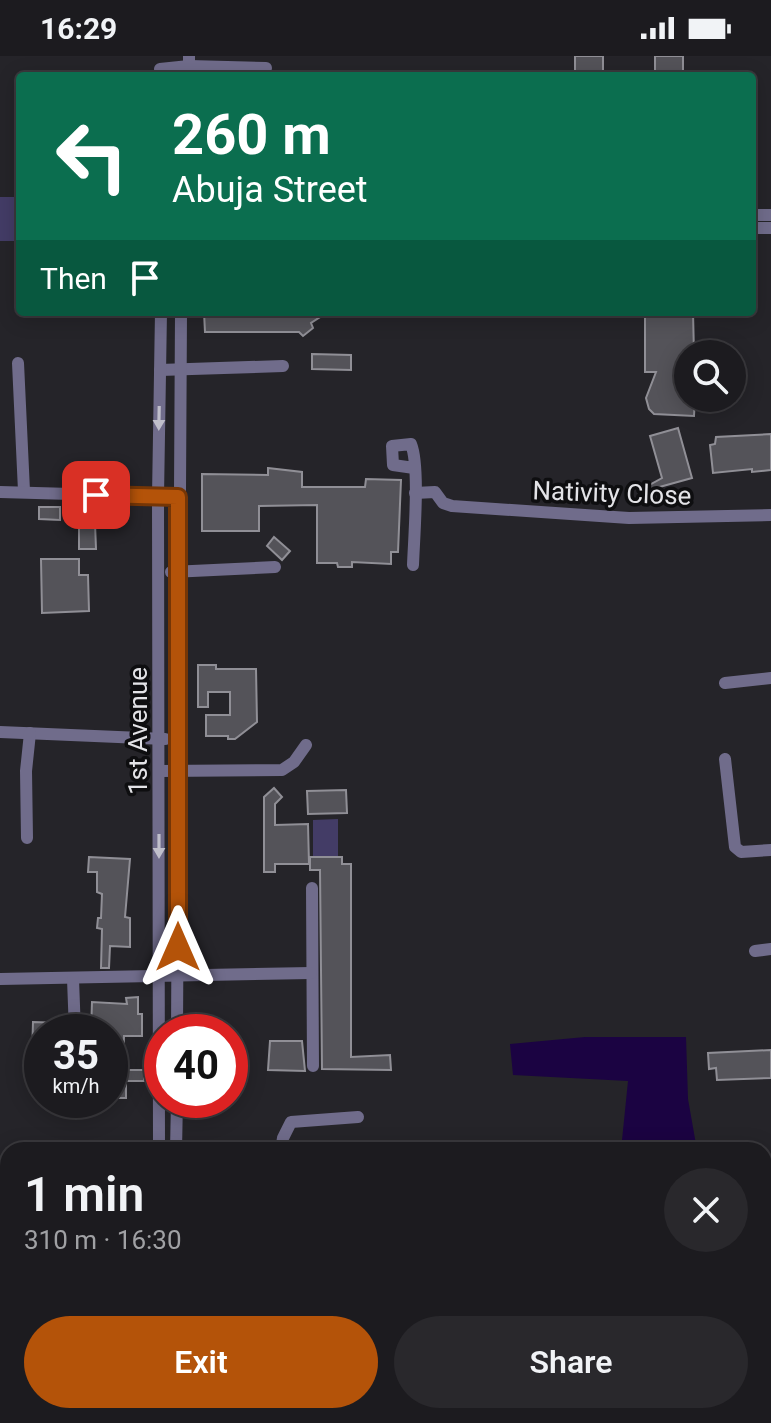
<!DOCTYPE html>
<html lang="en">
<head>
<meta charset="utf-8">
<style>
	:root { --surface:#1c1b1f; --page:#29282c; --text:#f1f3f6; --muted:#a0a1a4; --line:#3a393d; --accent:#b45309 }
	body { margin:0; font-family:Roboto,sans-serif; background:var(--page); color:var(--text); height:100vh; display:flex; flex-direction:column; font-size:30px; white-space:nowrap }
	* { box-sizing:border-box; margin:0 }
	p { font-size:26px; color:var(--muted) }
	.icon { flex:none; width:44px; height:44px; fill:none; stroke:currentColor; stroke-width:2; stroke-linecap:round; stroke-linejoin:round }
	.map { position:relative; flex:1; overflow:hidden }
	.panel { position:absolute; left:0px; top:1086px; width:772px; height:282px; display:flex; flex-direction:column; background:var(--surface); border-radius:24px 24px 0 0; box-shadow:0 4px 20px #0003,0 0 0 2px var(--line) }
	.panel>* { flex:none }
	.hud { position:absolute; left:16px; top:16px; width:740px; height:244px; border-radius:8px; box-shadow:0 4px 20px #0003,0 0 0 2px var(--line); background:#0b6e4f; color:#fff; overflow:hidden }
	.controls { position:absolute; left:674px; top:284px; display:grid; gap:16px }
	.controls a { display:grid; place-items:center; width:72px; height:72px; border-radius:50%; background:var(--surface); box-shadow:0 4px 20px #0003,0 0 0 2px var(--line); font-size:40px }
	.speed { position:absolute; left:24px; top:958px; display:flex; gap:16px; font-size:40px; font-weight:700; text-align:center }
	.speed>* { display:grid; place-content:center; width:104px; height:104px; border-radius:50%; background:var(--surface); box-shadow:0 4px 20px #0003,0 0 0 2px var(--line); line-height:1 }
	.speed small { font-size:20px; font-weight:400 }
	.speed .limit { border:12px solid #d22; background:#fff; color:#111 }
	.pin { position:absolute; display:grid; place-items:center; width:68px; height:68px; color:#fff; margin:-34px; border-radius:16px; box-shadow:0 4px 12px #0006 }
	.me { position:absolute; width:88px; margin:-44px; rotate:0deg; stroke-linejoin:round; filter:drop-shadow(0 0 6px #0008) }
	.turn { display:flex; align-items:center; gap:28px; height:168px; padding:0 24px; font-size:36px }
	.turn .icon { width:104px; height:104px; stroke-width:2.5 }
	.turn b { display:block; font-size:56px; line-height:68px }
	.then { display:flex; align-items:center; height:76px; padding:0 24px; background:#0003; gap:16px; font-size:30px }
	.round { display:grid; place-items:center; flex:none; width:84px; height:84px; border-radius:42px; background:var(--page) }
	.summary { display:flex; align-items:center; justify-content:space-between; height:136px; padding:0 24px }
	h1 { font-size:48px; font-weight:600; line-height:60px }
	.primary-button { display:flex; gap:16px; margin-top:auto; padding:16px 24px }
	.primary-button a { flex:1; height:92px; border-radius:48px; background:var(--accent); color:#fff; font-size:32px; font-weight:600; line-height:92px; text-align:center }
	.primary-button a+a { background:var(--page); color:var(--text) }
	.status { display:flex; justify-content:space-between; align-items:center; height:56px; padding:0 40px; background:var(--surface); direction:ltr }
	.status svg { height:22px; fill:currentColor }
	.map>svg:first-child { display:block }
	.green { fill:#433c66 }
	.water { fill:#1b0342 }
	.building { fill:#545359; stroke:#908f96; stroke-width:2 }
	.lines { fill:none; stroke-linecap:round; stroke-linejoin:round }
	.minor { stroke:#706c8b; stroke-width:12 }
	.oneway { fill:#c0bfcb }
	.route-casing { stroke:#753606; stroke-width:20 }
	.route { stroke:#b45309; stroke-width:14 }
	.labels { text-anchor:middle; stroke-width:7; stroke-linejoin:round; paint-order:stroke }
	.street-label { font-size:26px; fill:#e3e3e7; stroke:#0e0e10 }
</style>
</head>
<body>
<div class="status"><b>16:29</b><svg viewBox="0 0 49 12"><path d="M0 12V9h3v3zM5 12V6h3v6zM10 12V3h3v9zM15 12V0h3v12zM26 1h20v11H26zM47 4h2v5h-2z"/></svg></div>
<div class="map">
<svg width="771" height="1367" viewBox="0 0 771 1367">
	<rect width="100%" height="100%" fill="#252429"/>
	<g class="green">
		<rect x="0" y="141" width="20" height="44"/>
		<path d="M 338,763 L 338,800 L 313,800 L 313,764 Z"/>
	</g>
	<path class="water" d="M 585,981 L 686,981 L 688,1043 L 697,1094 L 621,1094 L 628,1025 L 513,1019 L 510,988 Z"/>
	<g class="building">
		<rect x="575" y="0" width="28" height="20"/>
		<rect x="655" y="0" width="28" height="20"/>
		<path d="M 204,256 L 328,256 L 311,267 L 313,272 L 303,280 L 299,276 L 205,276 Z"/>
		<path d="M 645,256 L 693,256 L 694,298 L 688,298 L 688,342 L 695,342 L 694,360 L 654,358 L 649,353 L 646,342 L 656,316 L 645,316 Z"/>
		<path d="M 312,298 L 351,299 L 351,314 L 312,313 Z"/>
		<path d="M 678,372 L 692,422 L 645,435 L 644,432 L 662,422 L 650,380 Z"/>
		<path d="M 771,378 L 771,414 L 752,416 L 752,413 L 713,417 L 710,389 L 715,388 L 716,381 Z"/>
		<path d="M 268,412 L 302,416 L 302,431 L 365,431 L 366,423 L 401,424 L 398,496 L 391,496 L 391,508 L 352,506 L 352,511 L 338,511 L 337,507 L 317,507 L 317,449 L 259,450 L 259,475 L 202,475 L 202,418 L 268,419 Z"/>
		<path d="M 39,451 L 60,451 L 60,464 L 39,463 Z"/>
		<path d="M 79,467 L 95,467 L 96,493 L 79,493 Z"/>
		<path d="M 274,481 L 290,495 L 282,504 L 267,490 Z"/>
		<path d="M 41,503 L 79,503 L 79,519 L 88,519 L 89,555 L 42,557 Z"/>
		<path d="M 198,609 L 216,609 L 216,613 L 256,613 L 257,666 L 235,683 L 228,683 L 228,680 L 206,680 L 206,659 L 230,659 L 230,636 L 208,636 L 208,651 L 198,651 Z"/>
		<path d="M 274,732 L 282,741 L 275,748 L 275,769 L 308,768 L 309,808 L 275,808 L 275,816 L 264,816 L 264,741 Z"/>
		<path d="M 346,734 L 347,757 L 308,758 L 307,735 Z"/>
		<path d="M 89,801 L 130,803 L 125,861 L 130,862 L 130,891 L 110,890 L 109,912 L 101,912 L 102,873 L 97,872 L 98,862 L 101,862 L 102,838 L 97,836 L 97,816 L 88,816 Z"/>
		<path d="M 310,801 L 342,801 L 342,808 L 351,808 L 351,1001 L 390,999 L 391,1014 L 322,1013 L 320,814 L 310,814 Z"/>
		<path d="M 138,941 L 138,958 L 142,958 L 142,980 L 124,980 L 123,1014 L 144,1014 L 144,1025 L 126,1025 L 126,1042 L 110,1042 L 110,976 L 91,976 L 92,946 L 127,948 L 126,942 Z"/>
		<path d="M 33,966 L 63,967 L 63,976 L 42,976 L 42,1035 L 31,1035 Z"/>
		<path d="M 270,985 L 302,985 L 305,1015 L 268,1014 Z"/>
		<path d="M 771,994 L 771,1022 L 717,1024 L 716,1012 L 709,1013 L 708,997 Z"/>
	</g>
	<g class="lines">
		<g class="minor">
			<path d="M 189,0 L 189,20"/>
			<path d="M 160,13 L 189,10 L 266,12"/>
			<path d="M 752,159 L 771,159"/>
			<path d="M 752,172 L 771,172"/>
			<path d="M 18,307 L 24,435"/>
			<path d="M 160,314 L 283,310"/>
			<path d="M 0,436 L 178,441"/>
			<path d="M 415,437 L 435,436 L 443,447 L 452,450 L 629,462 L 771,459"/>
			<path d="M 413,509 C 414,481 420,410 411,388 L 392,390 L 393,409 L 414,412"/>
			<path d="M 171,516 L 275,511"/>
			<path d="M 725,627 L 771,622"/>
			<path d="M 0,676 L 165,683"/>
			<path d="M 725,703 L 735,791 L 741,796 L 771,794"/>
			<path d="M 160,715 L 282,714 L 294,706 L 306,689"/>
			<path d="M 27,782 L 26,715 L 30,677"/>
			<path d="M 312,832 L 313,1010"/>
			<path d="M 755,895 L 771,893"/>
			<path d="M 0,923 L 311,917"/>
			<path d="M 73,923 L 75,976"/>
			<path d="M 177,976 L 181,256"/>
			<path d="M 159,1094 L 158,440 L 161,256"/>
			<path d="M 176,1094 L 177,1044"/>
			<path d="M 281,1094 L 283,1082 L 291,1066 L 358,1061"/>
			<path d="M 0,1167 L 8,1167"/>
			<path d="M 161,1360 L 161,1367"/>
			<path d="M 178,1367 L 178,1360"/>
		</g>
	</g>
	<defs><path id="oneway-solid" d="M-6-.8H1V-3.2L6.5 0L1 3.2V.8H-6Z" transform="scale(2)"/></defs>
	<g class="oneway">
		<use href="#oneway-solid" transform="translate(159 362) rotate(91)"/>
		<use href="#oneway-solid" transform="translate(159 790) rotate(90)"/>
	</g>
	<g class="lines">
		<g class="route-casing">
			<path id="route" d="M 96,439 L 178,441 L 178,891"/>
		</g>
		<use href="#route" class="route"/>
	</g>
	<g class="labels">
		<g class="street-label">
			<text transform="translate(612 437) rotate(2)" y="9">Nativity Close</text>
			<text transform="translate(138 675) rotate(-90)" y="9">1st Avenue</text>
		</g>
	</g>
</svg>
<div class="controls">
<a><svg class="icon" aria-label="search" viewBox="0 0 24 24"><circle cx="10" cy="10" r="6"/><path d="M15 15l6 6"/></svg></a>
</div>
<div class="speed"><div>35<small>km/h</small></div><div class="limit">40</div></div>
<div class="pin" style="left:96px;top:439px;background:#d93025"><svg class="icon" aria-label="arrive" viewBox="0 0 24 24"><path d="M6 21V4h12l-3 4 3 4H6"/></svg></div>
<svg class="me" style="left:178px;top:891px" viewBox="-20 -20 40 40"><path d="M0-17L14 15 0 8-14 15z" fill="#b45309" stroke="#fff" stroke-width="4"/></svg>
<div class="hud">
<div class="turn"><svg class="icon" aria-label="left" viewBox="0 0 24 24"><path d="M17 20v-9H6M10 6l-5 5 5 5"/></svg><div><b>260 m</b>Abuja Street</div></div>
<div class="then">Then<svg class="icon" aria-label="arrive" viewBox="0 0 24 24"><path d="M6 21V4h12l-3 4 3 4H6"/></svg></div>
</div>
<section class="panel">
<div class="summary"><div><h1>1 min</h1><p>310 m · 16:30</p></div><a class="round"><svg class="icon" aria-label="close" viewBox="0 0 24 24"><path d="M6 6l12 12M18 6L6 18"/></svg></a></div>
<div class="primary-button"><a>Exit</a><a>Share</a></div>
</section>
</div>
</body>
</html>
